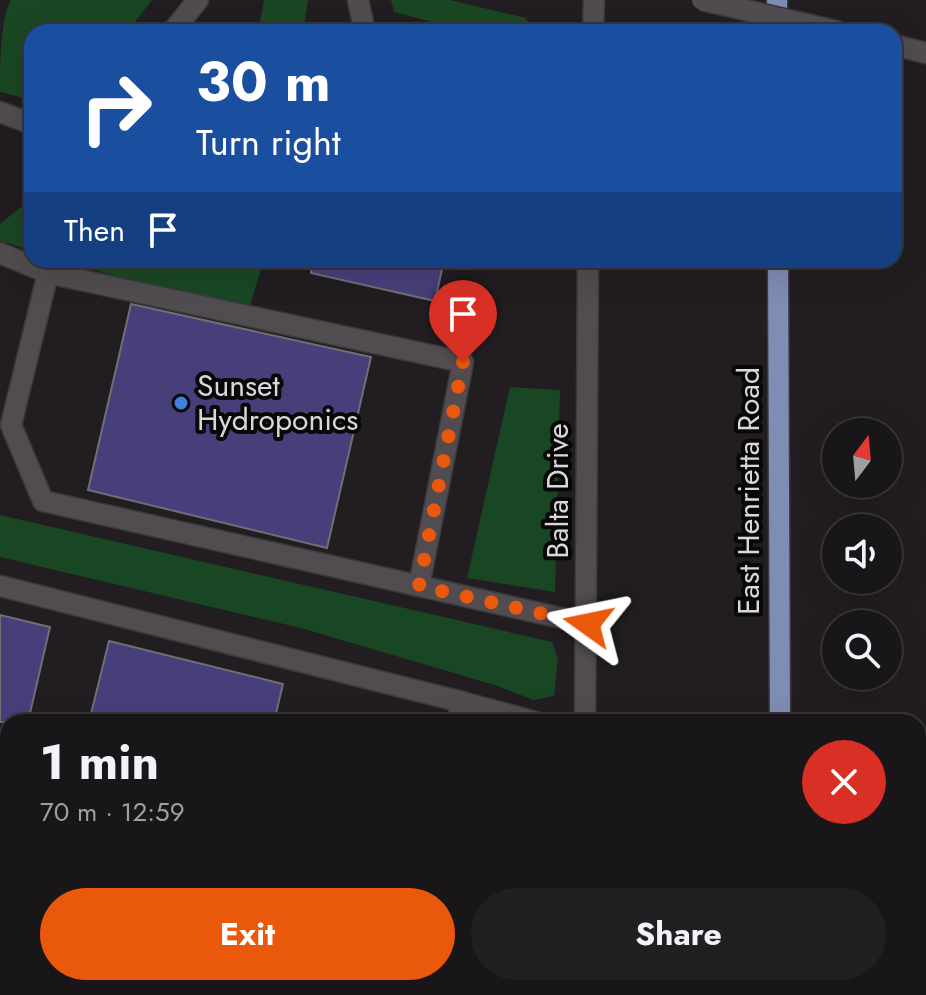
<!DOCTYPE html>
<html lang="en">
<head>
<meta charset="utf-8">
<style>
	:root { --surface:#191619; --page:#221f22; --text:#f1f3f6; --muted:#9f9fa2; --line:#373538; --accent:#ea580c }
	body { margin:0; font-family:Jost,sans-serif; background:var(--page); color:var(--text); height:100vh; display:flex; flex-direction:column; font-size:30px; white-space:nowrap }
	* { box-sizing:border-box; margin:0 }
	p { font-size:26px; color:var(--muted) }
	.icon { flex:none; width:44px; height:44px; fill:none; stroke:currentColor; stroke-width:2; stroke-linecap:round; stroke-linejoin:round }
	.map { position:relative; flex:1; overflow:hidden }
	.panel { position:absolute; left:0px; top:714px; width:926px; height:282px; display:flex; flex-direction:column; background:var(--surface); border-radius:24px 24px 0 0; box-shadow:0 8px 32px #0002,0 0 0 2px var(--line) }
	.panel>* { flex:none }
	.banner { position:absolute; left:24px; top:24px; width:878px; height:244px; border-radius:24px; box-shadow:0 8px 32px #0002,0 0 0 2px var(--line); background:#1a4fa0; color:#fff; overflow:hidden }
	.needle { width:52px; rotate:16deg }
	.buttons { position:absolute; left:822px; top:418px; display:grid; gap:16px }
	.buttons a { display:grid; place-items:center; width:80px; height:80px; border-radius:50%; background:var(--surface); box-shadow:0 8px 32px #0002,0 0 0 2px var(--line); font-size:40px }
	.pin { position:absolute; display:grid; place-items:center; width:68px; height:68px; color:#fff; margin:-82px -34px; border-radius:50% 50% 50% 0; rotate:-45deg; box-shadow:0 0 8px #0007 }
	.pin .icon { rotate:45deg }
	.me { position:absolute; width:88px; margin:-44px; rotate:282deg; stroke-linejoin:round; filter:drop-shadow(0 0 6px #0008) }
	.turn { display:flex; align-items:center; gap:28px; height:168px; padding:0 40px; font-size:36px }
	.turn .icon { width:104px; height:104px; stroke-width:2.5 }
	.turn b { display:block; font-size:56px; line-height:68px }
	.then { display:flex; align-items:center; height:76px; padding:0 40px; background:#0003; gap:16px; font-size:30px }
	.round { display:grid; place-items:center; flex:none; width:84px; height:84px; border-radius:42px; background:var(--page) }
	.summary { display:flex; align-items:center; justify-content:space-between; height:136px; padding:0 40px }
	h1 { font-size:48px; font-weight:700; line-height:60px }
	.cta { display:flex; gap:16px; margin-top:auto; padding:16px 40px }
	.cta a { flex:1; height:92px; border-radius:48px; background:var(--accent); color:#fff; font-size:32px; font-weight:700; line-height:92px; text-align:center }
	.cta a+a { background:var(--page); color:var(--text) }
	.map>svg:first-child { display:block }
	.green { fill:#1a4723 }
	.building { fill:#473f7a; stroke:#6f6f75; stroke-width:2 }
	.lines { fill:none; stroke-linecap:round; stroke-linejoin:round }
	.minor-casing { stroke:#3c393c; stroke-width:23 }
	.major-casing { stroke:#3c393c; stroke-width:23 }
	.minor { stroke:#504c50; stroke-width:20 }
	.major { stroke:#7f8cb4; stroke-width:20 }
	.minor-bridge-casing { stroke:#3c393c; stroke-width:23; stroke-linecap:butt }
	.minor-bridge { stroke:#504c50; stroke-width:20 }
	.route { stroke:#ea580c; stroke-width:14; stroke-dasharray:0 25.2 }
	.shop-dot { fill:#3f7fe0; stroke:#090809; stroke-width:3 }
	.labels { text-anchor:middle; stroke-width:8; stroke-linejoin:round; paint-order:stroke }
	.poi-label { font-size:30px; fill:#dad7da; stroke:#090809; text-anchor:start }
	.street-label { font-size:30px; fill:#dad7da; stroke:#090809 }
</style>
</head>
<body>
<div class="map">
<svg width="926" height="995" viewBox="0 0 926 995">
	<rect width="100%" height="100%" fill="#211d21"/>
	<g class="green">
		<path d="M 11,0 L 152,0 L 127,32 L 32,32 L 32,100 L 0,92 C 0,67 0,20 11,0 Z"/>
		<path d="M 264,0 L 308,0 L 303,32 L 258,32 Z"/>
		<path d="M 391,0 L 450,0 L 526,18 L 533,32 L 471,32 L 394,12 Z"/>
		<path d="M 21,207 L 32,210 L 32,250 L 0,241 L 0,224 Z"/>
		<path d="M 63,260 L 251,260 L 263,263 L 250,305 L 138,283 Z"/>
		<path d="M 510,387 L 560,390 L 555,592 L 467,578 Z"/>
		<path d="M 0,515 L 552,642 L 558,659 L 554,696 L 533,700 L 498,686 L 301,628 L 0,557 Z"/>
	</g>
	<g class="building">
		<path d="M 313,260 L 444,260 L 435,301 L 311,273 Z"/>
		<path d="M 131,304 L 371,357 L 327,548 L 88,490 Z"/>
		<path d="M 0,615 L 50,627 L 28,722 L 0,722 Z"/>
		<path d="M 109,641 L 283,684 L 274,722 L 89,722 Z"/>
	</g>
	<g class="lines">
		<g class="minor-casing">
			<g id="minor">
				<path d="M 358,0 L 365,32"/>
				<path d="M 172,32 L 198,0"/>
				<path d="M 593,32 L 594,0"/>
				<path d="M 894,45 L 926,53"/>
				<path d="M 0,112 L 32,124"/>
				<path d="M 0,253 L 48,273 L 463,362 L 419,586"/>
				<path d="M 48,273 L 11,425 L 43,501 L 588,624"/>
				<path d="M 0,586 L 462,702"/>
				<path d="M 457,722 L 462,702 L 536,722"/>
				<path d="M 585,722 L 588,260"/>
				<path d="M 587,988 L 587,995"/>
			</g>
		</g>
		<g class="major-casing">
			<g id="major">
				<path d="M 777,0 L 777,32"/>
				<path d="M 778,260 L 780,722"/>
				<path d="M 781,988 L 781,995"/>
			</g>
		</g>
		<use href="#minor" class="minor"/>
		<use href="#major" class="major"/>
		<g class="minor-bridge-casing">
			<path id="minor-bridge" d="M 702,0 L 840,32"/>
		</g>
		<use href="#minor-bridge" class="minor-bridge"/>
	</g>
	<g class="lines">
		<path class="route" d="M 463,362 L 419,586 L 588,624"/>
	</g>
	<circle class="shop-dot" cx="181" cy="403" r="8"/>
	<g class="labels">
		<g class="poi-label">
			<text x="197" y="396">Sunset<tspan x="197" dy="34">Hydroponics</tspan></text>
		</g>
		<g class="street-label">
			<text transform="translate(558 491) rotate(-90)" y="10">Balta Drive</text>
			<text transform="translate(749 491) rotate(-90)" y="10">East Henrietta Road</text>
		</g>
	</g>
</svg>
<div class="buttons">
<a><svg class="needle" viewBox="-14 -14 28 28"><path d="M0-13l5 13h-10z" fill="#e53935"/><path d="M0 13l5-13h-10z" fill="#9f9fa2"/></svg></a>
<a><svg class="icon" aria-label="sound" viewBox="0 0 24 24"><path d="M4 9h4l5-4v14l-5-4H4zM17 9q2 3 0 6"/></svg></a>
<a><svg class="icon" aria-label="search" viewBox="0 0 24 24"><circle cx="10" cy="10" r="6"/><path d="M15 15l6 6"/></svg></a>
</div>
<div class="pin" style="left:463px;top:362px;background:#d93025"><svg class="icon" aria-label="arrive" viewBox="0 0 24 24"><path d="M6 21V4h12l-3 4 3 4H6"/></svg></div>
<svg class="me" style="left:588px;top:624px" viewBox="-20 -20 40 40"><path d="M0-17L14 15 0 8-14 15z" fill="#ea580c" stroke="#fff" stroke-width="4"/></svg>
<div class="banner">
<div class="turn"><svg class="icon" aria-label="right" viewBox="0 0 24 24"><path d="M7 20v-9h11M14 6l5 5-5 5"/></svg><div><b>30 m</b>Turn right</div></div>
<div class="then">Then<svg class="icon" aria-label="arrive" viewBox="0 0 24 24"><path d="M6 21V4h12l-3 4 3 4H6"/></svg></div>
</div>
<section class="panel">
<div class="summary"><div><h1>1 min</h1><p>70 m · 12:59</p></div><a class="round" style="background:#d93025;color:#fff"><svg class="icon" aria-label="close" viewBox="0 0 24 24"><path d="M6 6l12 12M18 6L6 18"/></svg></a></div>
<div class="cta"><a>Exit</a><a>Share</a></div>
</section>
</div>
</body>
</html>
